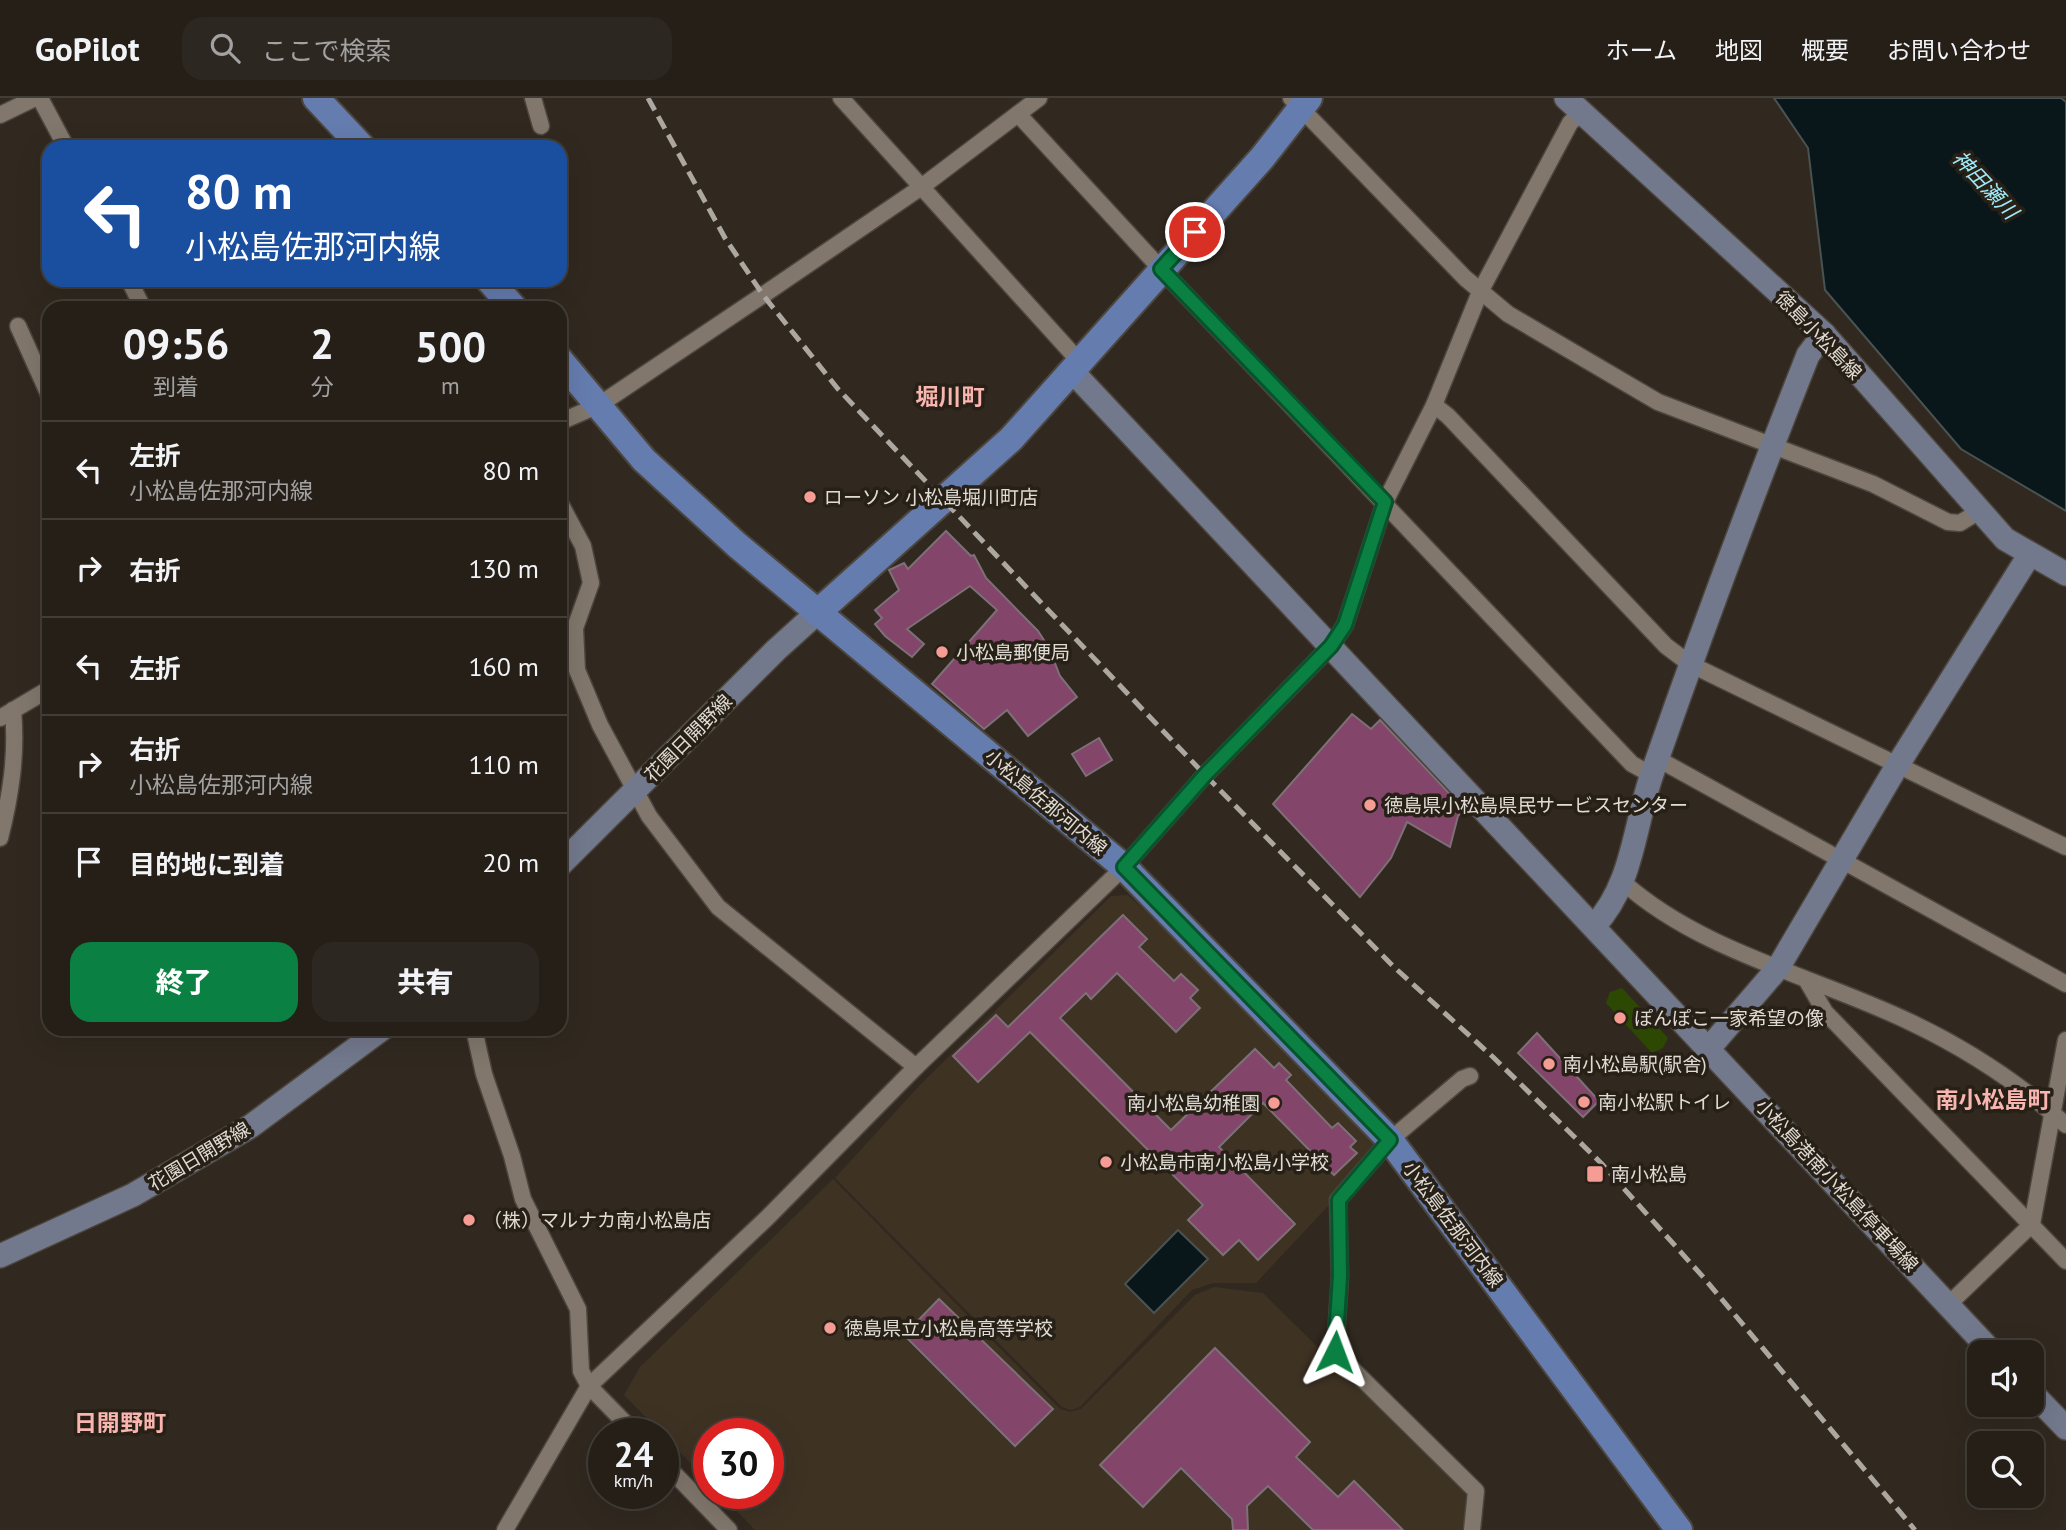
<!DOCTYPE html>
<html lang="ja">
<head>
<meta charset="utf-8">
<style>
	:root { --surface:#251f18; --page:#2d2721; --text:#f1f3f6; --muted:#a3a2a2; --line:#423d37; --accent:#0b8043 }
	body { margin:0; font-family:"PT Sans","Noto Sans JP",sans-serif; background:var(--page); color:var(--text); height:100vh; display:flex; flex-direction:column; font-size:26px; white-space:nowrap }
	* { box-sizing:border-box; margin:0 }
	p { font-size:23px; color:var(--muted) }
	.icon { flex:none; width:38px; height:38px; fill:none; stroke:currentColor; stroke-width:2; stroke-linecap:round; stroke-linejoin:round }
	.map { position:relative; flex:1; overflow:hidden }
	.details { position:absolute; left:42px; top:203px; width:525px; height:735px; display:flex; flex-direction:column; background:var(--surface); border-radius:21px; box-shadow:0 7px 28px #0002,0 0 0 2px var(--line) }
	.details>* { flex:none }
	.top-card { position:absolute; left:42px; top:42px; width:525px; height:147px; border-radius:21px; box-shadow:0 7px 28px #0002,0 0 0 2px var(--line); background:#1a4fa0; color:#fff; overflow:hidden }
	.fabs { position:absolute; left:1967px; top:1242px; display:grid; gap:14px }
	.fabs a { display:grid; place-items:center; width:77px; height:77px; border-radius:14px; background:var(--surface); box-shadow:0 7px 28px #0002,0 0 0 2px var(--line); font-size:35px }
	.speed { position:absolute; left:588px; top:1320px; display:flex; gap:14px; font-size:35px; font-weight:700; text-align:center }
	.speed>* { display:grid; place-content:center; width:91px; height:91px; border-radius:50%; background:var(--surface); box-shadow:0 7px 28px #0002,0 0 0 2px var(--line); line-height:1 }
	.speed small { font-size:18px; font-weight:400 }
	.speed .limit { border:10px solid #d22; background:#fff; color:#111 }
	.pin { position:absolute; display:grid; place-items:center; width:60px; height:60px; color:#fff; margin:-30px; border:4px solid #fff; border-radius:50%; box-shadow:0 2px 7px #0007 }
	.me { position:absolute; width:77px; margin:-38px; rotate:3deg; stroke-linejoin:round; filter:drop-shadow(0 0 5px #0008) }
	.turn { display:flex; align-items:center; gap:24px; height:147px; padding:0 28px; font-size:32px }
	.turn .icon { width:91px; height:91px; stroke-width:2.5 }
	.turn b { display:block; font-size:49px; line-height:60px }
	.eta { display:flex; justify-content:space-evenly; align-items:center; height:119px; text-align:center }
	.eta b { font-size:42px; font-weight:800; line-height:49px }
	.primary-button { display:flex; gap:14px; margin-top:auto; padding:14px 28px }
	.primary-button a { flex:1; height:80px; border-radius:21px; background:var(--accent); color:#fff; font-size:28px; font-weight:800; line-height:80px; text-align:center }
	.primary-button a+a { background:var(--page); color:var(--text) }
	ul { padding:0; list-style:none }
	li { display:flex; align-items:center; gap:21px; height:98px; padding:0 28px; border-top:2px solid var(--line) }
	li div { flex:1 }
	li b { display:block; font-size:26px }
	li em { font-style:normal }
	header { display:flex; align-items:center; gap:42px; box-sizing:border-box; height:98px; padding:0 35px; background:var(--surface); border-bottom:2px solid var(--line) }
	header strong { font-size:33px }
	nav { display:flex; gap:38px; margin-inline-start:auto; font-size:24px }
	.search { width:490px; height:63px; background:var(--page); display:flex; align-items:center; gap:18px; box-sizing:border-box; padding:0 24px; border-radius:21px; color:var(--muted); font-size:26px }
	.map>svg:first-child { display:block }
	.built { fill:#3e3223 }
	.green { fill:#2d4802 }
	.water { fill:#0a171a; stroke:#4a5252; stroke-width:2 }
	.building { fill:#83456a; stroke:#7d7077; stroke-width:2 }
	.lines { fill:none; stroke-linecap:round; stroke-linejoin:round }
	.street-casing { stroke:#4d463e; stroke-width:19 }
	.secondary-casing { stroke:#4d463e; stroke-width:26 }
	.primary-casing { stroke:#4d463e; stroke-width:30 }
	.street { stroke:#81776c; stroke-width:16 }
	.secondary { stroke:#73798d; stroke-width:23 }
	.primary { stroke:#657caf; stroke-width:26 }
	.rail { stroke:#aca7a0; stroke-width:5; stroke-dasharray:14 7; stroke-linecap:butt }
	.route-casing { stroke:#07532c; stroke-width:18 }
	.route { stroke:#0b8043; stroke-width:12 }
	.poi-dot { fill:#f59c95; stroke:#272016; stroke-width:2.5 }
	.labels { text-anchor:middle; stroke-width:7; stroke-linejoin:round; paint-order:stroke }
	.street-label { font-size:19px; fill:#e0dbd5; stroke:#272016 }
	.poi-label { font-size:19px; fill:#e0dbd5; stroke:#272016; text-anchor:start }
	.water-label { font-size:21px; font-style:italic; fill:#9feaf9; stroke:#272016 }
	.quarter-label { font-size:23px; font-weight:bold; fill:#f9b5af; stroke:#272016 }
</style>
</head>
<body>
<header>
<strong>GoPilot</strong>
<div class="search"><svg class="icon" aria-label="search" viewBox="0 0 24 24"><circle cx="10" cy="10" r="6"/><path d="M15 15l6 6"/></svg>ここで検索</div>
<nav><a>ホーム</a><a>地図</a><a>概要</a><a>お問い合わせ</a></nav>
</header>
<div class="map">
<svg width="2066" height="1432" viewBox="0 0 2066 1432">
	<rect width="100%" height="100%" fill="#312920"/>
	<g class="built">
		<path d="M 1128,797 L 1205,869 L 1378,1049 L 1331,1099 L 1329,1107 L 1256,1185 L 1213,1185 L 1192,1192 L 1080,1309 L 1071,1312 L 1062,1309 L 835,1080 L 920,987 L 1111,798 Z"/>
		<path d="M 833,1081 L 1060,1311 L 1070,1314 L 1081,1311 L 1195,1197 L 1214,1189 L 1263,1195 L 1470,1399 L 1462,1432 L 755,1432 L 719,1395 L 768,1395 L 768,1335 L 709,1335 L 709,1384 L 624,1297 L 640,1269 Z"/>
	</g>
	<path class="green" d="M 1622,890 L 1668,940 L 1663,950 L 1652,955 L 1606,905 L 1610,894 Z"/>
	<g class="water">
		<path d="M 1774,0 L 2061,0 L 2066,4 L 2066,413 L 1961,351 L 1825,192 L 1808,50 Z"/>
		<path d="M 1178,1132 L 1208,1161 L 1154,1215 L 1125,1186 Z"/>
	</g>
	<g class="building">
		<path d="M 946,433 L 971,458 L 974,457 L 986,480 L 1038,533 L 1049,550 L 1060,578 L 1077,599 L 1028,638 L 1007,612 L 984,631 L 932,586 L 997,512 L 970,488 L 907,531 L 924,546 L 912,559 L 885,538 L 875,526 L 882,520 L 875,512 L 899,492 L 889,472 L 904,465 L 908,471 Z"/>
		<path d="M 1352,616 L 1371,631 L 1380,622 L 1464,711 L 1458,718 L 1450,749 L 1407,724 L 1391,760 L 1360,799 L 1273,706 Z"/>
		<path d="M 1099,640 L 1112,662 L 1086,678 L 1072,656 Z"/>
		<path d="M 1123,817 L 1147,841 L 1139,849 L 1174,883 L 1181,876 L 1198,892 L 1190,900 L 1200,910 L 1176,934 L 1117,875 L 1091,901 L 1086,895 L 1060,920 L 1171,1032 L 1255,951 L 1274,970 L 1279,965 L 1291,977 L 1286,982 L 1332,1030 L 1338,1025 L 1356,1043 L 1350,1049 L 1357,1055 L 1334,1077 L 1263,1005 L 1219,1049 L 1295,1126 L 1258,1162 L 1239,1142 L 1223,1157 L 1188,1122 L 1203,1107 L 1030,934 L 978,984 L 953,958 L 996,917 L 1008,929 Z"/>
		<path d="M 1537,935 L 1599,1003 L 1583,1019 L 1518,955 Z"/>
		<path d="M 939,1201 L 1053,1311 L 1015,1348 L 904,1237 Z"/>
		<path d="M 1215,1250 L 1310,1344 L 1296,1359 L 1338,1399 L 1354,1383 L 1403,1432 L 1313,1432 L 1268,1388 L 1247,1408 L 1248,1432 L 1233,1432 L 1232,1421 L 1181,1370 L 1143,1409 L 1100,1367 Z"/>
	</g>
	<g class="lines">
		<g class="street-casing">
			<g id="street">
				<path d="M 40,0 L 66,49"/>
				<path d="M 533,0 L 541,28"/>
				<path d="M 841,0 L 1079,263"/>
				<path d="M 1291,0 L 1465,180 L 1508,216 L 1658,304 L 1873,386 L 1948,424 L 1960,425 L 1978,414"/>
				<path d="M 1018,16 L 1161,171 L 1632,666 L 1652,677"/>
				<path d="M 0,17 L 35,0"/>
				<path d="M 129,182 L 143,210"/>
				<path d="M 18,228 L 49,297"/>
				<path d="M 1434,307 L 1448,318 L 1666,548 L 1690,566 L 2066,749"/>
				<path d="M 560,324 L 599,307 L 763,197 L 920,90 L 1039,0"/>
				<path d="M 560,405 L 583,448 L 591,485 L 575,530 L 577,572 L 600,627 L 649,718 L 718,809 L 916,969"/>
				<path d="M 0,620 L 49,591"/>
				<path d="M 1658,661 L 2066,886"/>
				<path d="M 0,740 C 11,696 17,657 13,612"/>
				<path d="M 1623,784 C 1701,854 1817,879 1910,924 C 1965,950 2020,986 2066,1027"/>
				<path d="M 1807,883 L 1825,914 L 2066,1163"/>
				<path d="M 474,931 L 484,976 L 512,1058 L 523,1101 L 578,1211 L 581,1273 L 589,1288 L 635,1335"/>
				<path d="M 1470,978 L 1462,981 L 1390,1042 L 1338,1102 L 1340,1178 L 1335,1254 L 1476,1393 L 1472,1432"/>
				<path d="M 1948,1207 L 2032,1126 L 2066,942"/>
				<path d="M 663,1364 L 729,1432"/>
				<path d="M 505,1432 L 589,1288 L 767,1120 L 916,969 L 1124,769 L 1205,677 L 1331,548 L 1345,527 L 1385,404 L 1434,307 L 1480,194 L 1570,25 L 1581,14"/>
			</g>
		</g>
		<g class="secondary-casing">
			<g id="secondary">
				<path d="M 1566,0 L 1824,236 L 2005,441 L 2066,476"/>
				<path d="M 1071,272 L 1993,1255"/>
				<path d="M 560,767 L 776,552 L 817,515"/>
				<path d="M 1594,828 C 1633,787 1634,728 1652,676 C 1701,535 1753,396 1808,257 L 1824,236"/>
				<path d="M 1710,949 L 1778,870 L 1897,668 L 2030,456"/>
				<path d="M 0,1158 L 133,1097 L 251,1028 L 382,931"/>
				<path d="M 2032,1295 L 2066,1330"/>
			</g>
		</g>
		<g class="primary-casing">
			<g id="primary">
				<path d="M 316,0 L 362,49"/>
				<path d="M 489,182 L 514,210"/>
				<path d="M 560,262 L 644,362 L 737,447 L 1124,769 L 1390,1042 L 1679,1432"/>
				<path d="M 817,515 L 1011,341 L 1262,60 L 1309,0"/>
			</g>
		</g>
		<use href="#street" class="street"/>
		<use href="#secondary" class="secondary"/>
		<use href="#primary" class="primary"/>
		<path class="rail" d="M 648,0 L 725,140 L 763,197 L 838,291 L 1205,677 L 1394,869 L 1493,959 L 1601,1065 L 1704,1180 L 1915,1432"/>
	</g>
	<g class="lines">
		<g class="route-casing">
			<path id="route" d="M 1195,134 L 1161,171 L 1385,404 L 1345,527 L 1331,548 L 1205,677 L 1124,769 L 1390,1042 L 1339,1102 L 1340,1178 L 1335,1254"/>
		</g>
		<use href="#route" class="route"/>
	</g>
	<g class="poi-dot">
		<circle cx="810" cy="399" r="7"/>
		<circle cx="942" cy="554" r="7"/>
		<circle cx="1370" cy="707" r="7"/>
		<circle cx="1620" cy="920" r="7"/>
		<circle cx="1549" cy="966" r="7"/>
		<circle cx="1584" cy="1004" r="7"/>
		<circle cx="1274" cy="1005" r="7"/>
		<circle cx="1106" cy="1064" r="7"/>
		<rect x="1586" y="1067" width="18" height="18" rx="3.5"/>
		<circle cx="469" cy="1122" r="7"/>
		<circle cx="830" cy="1230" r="7"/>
	</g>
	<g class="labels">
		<g class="street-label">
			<text transform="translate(1819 237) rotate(46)" y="7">徳島小松島線</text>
			<text transform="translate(688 640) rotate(-45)" y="7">花園日開野線</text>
			<text transform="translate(1046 704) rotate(40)" y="7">小松島佐那河内線</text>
			<text transform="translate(199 1058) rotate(-31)" y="7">花園日開野線</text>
			<text transform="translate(1837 1087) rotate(47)" y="7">小松島港南小松島停車場線</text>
			<text transform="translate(1453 1126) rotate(53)" y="7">小松島佐那河内線</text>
		</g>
		<g class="poi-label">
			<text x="824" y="406">ローソン 小松島堀川町店</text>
			<text x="956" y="561">小松島郵便局</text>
			<text x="1384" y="714">徳島県小松島県民サービスセンター</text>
			<text x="1634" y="927">ぽんぽこ一家希望の像</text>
			<text x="1563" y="973">南小松島駅(駅舎)</text>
			<text x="1598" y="1011">南小松駅トイレ</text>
			<text x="1260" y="1012" text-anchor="end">南小松島幼稚園</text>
			<text x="1120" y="1071">小松島市南小松島小学校</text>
			<text x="1611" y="1083">南小松島</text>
			<text x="483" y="1129">（株）マルナカ南小松島店</text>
			<text x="844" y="1237">徳島県立小松島高等学校</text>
		</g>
		<g class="water-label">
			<text transform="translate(1985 87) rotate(47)" y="7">神田瀬川</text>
		</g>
		<g class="quarter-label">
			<text x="950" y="307">堀川町</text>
			<text x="1993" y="1010">南小松島町</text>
			<text x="120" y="1333">日開野町</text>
		</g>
	</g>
</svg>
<div class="fabs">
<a><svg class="icon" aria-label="sound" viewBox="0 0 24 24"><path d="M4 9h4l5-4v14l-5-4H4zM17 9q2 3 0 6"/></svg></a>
<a><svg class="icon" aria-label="search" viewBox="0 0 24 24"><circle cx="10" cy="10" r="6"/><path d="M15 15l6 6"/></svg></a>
</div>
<div class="speed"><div>24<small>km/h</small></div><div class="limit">30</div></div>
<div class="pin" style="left:1195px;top:134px;background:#d93025"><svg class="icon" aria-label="arrive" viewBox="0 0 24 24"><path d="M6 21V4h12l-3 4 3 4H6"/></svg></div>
<svg class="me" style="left:1335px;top:1254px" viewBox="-20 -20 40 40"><path d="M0-17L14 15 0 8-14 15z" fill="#0b8043" stroke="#fff" stroke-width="4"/></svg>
<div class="top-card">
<div class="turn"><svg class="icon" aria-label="left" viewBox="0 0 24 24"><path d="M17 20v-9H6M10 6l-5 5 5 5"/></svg><div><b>80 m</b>小松島佐那河内線</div></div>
</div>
<section class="details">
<div class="eta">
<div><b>09:56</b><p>到着</p></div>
<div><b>2</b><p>分</p></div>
<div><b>500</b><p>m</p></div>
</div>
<ul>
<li><svg class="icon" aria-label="left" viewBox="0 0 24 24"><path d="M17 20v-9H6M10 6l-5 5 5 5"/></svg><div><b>左折</b><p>小松島佐那河内線</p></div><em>80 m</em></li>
<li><svg class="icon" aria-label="right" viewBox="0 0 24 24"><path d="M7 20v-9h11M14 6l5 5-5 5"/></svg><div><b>右折</b></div><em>130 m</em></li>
<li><svg class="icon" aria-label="left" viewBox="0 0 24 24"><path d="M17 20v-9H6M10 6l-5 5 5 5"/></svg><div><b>左折</b></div><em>160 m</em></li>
<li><svg class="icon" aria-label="right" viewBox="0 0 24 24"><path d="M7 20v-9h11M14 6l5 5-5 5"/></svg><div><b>右折</b><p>小松島佐那河内線</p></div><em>110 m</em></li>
<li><svg class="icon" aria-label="arrive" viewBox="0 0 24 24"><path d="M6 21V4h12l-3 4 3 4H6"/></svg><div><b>目的地に到着</b></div><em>20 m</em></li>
</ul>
<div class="primary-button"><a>終了</a><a>共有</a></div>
</section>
</div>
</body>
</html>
